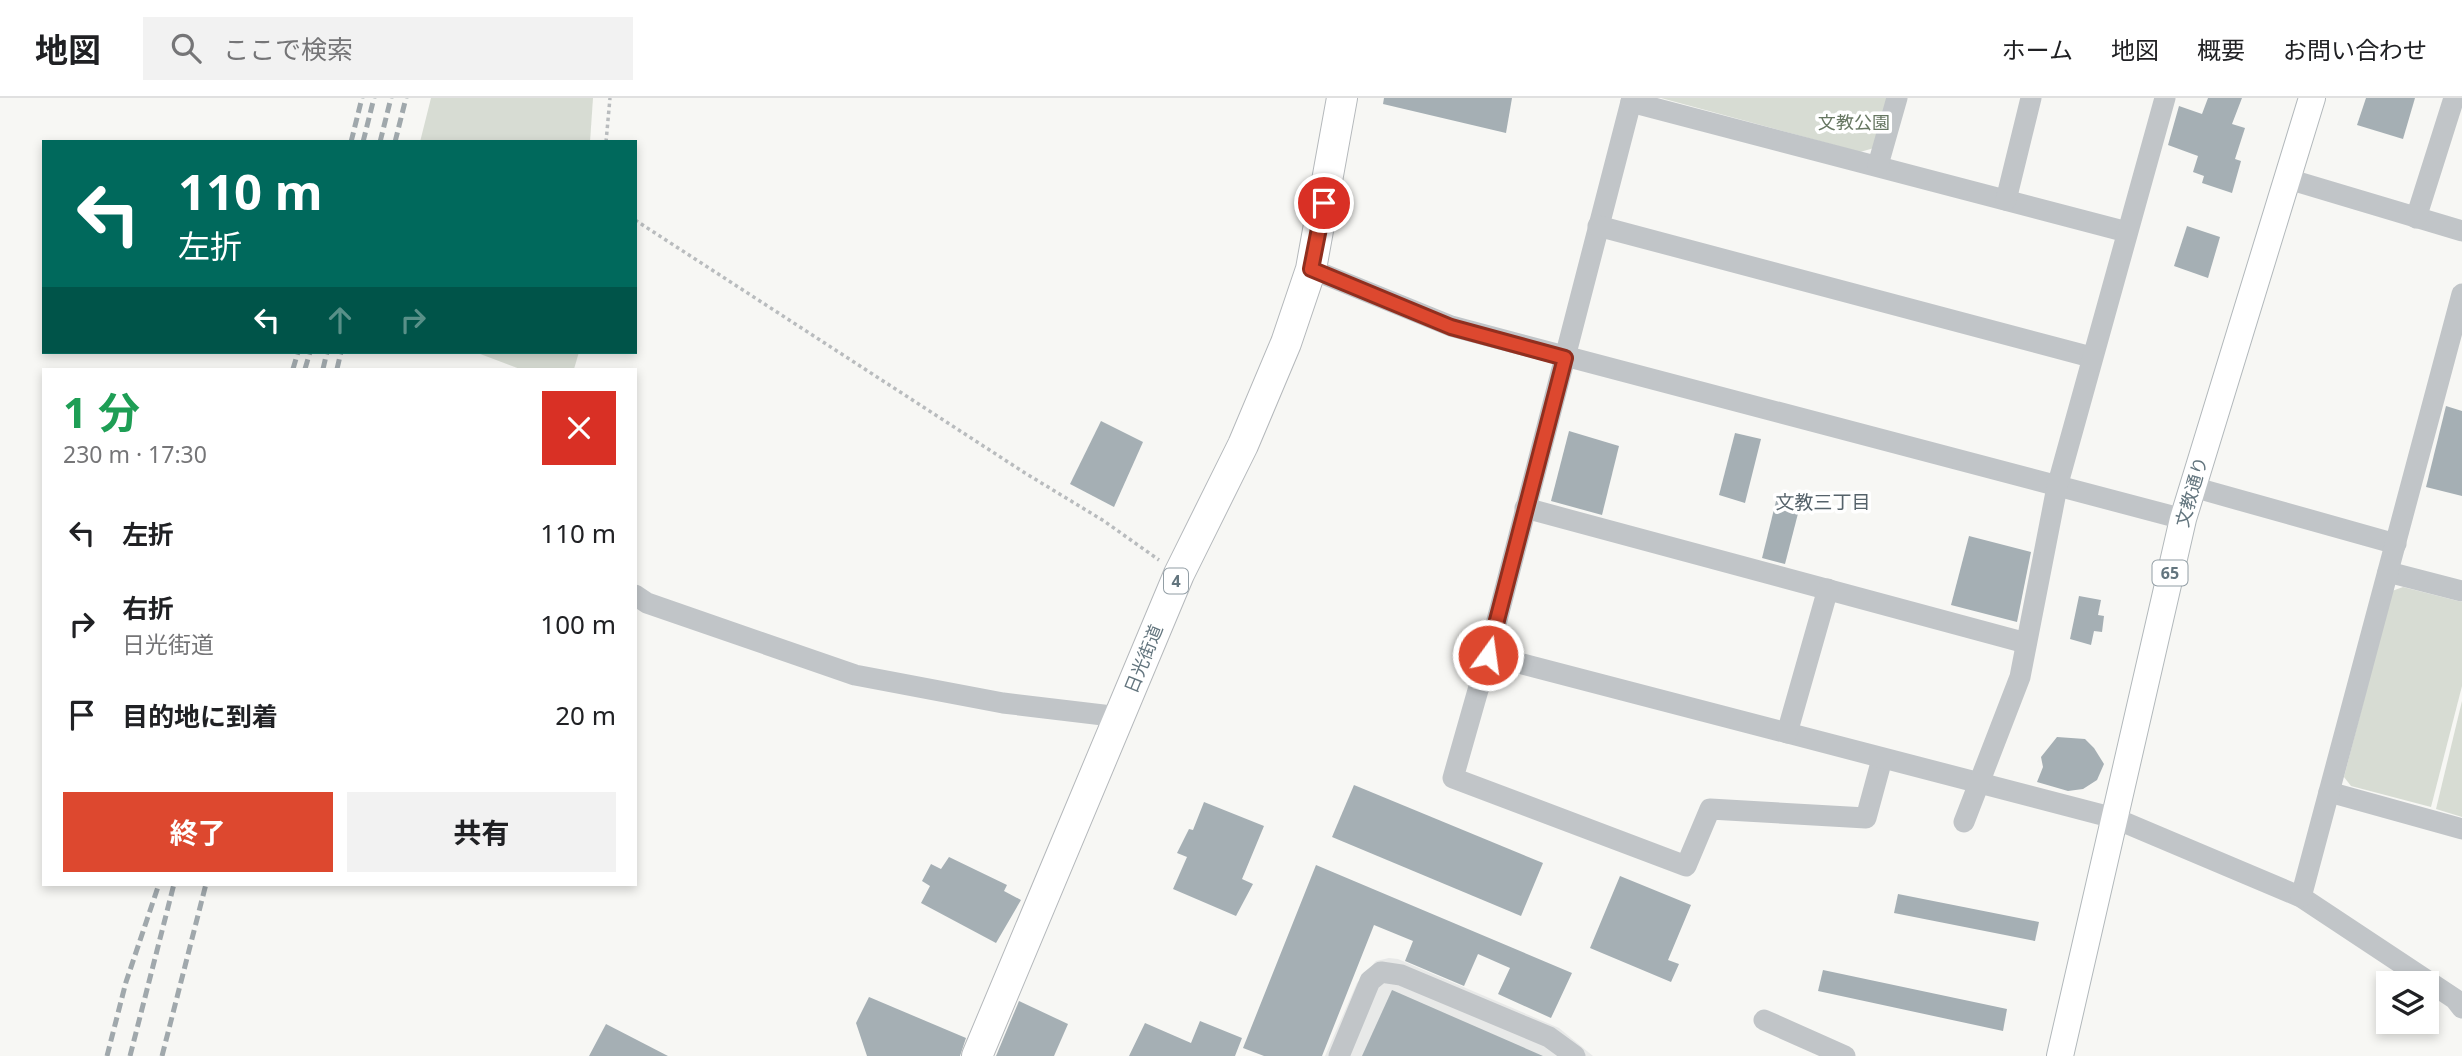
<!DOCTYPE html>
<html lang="ja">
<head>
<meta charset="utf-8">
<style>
	:root { --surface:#fff; --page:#f2f2f2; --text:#202124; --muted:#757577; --line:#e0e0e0; --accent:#dd482f }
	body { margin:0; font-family:"Noto Sans","Noto Sans JP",sans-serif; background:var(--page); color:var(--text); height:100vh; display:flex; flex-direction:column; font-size:26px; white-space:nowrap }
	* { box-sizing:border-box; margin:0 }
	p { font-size:23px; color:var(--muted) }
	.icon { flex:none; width:38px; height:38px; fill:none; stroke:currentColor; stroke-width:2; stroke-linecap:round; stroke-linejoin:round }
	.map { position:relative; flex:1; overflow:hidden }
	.sheet { position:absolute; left:42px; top:270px; width:595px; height:518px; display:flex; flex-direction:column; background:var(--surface); border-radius:0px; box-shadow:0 4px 10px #0003 }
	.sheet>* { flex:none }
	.top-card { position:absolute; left:42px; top:42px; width:595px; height:214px; border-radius:0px; box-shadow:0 4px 10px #0003; background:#00695c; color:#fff; overflow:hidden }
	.controls { position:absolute; left:2376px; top:873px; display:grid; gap:14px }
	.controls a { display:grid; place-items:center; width:63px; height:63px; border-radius:0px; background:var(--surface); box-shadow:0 4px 10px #0003; font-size:35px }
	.pin { position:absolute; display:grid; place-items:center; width:60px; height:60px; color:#fff; margin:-30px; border:4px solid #fff; border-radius:50%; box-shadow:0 2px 7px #0007 }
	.me { position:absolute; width:77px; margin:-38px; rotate:14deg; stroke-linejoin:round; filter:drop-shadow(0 0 5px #0008) }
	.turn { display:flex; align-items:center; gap:24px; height:147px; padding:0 21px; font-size:32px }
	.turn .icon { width:91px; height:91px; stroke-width:2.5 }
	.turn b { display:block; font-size:49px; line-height:60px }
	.lanes { display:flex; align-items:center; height:66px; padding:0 21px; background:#0003; justify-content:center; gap:35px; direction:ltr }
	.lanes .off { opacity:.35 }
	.round { display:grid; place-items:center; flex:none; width:74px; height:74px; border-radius:0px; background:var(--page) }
	.headline { display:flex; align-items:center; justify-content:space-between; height:119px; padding:0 21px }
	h1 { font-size:42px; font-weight:700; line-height:52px; color:#1e9e55 }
	.button { display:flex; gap:14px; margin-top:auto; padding:14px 21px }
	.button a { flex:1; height:80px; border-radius:0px; background:var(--accent); color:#fff; font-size:28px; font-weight:700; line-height:80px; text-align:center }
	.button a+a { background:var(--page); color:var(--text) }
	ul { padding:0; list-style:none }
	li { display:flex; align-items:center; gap:21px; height:91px; padding:0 21px }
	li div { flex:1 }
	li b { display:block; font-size:26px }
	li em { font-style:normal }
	header { display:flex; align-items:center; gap:42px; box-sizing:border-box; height:98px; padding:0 35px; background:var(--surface); border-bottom:2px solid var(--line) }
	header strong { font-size:33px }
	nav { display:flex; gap:38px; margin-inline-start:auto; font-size:24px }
	.search { width:490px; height:63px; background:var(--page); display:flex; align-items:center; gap:18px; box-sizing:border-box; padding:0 24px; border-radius:0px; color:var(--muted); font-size:26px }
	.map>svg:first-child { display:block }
	.built { fill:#e8e9e8 }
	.green { fill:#d7dcd3 }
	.building { fill:#a5afb4 }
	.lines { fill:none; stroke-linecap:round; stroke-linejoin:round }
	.major-casing { stroke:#b2b8bb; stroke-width:28 }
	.highway-casing { stroke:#b4b8bb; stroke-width:32 }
	.path { stroke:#b9bcbe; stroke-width:3.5; stroke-dasharray:3.5 3.5; stroke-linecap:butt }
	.minor { stroke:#c1c5c8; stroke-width:21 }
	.major { stroke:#fff; stroke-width:26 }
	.highway { stroke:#fff; stroke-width:30 }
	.rail { stroke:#a0a8ac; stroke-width:5; stroke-dasharray:10 5; stroke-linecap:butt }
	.route-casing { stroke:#902f1f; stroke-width:18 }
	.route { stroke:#dd482f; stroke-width:12 }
	.labels { text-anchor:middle; stroke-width:7; stroke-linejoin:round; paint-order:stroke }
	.shield { fill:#fff; stroke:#929ea5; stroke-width:2 }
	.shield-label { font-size:16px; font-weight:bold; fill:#63757e }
	.park-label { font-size:18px; fill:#677762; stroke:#fff }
	.street-label { font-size:18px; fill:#63757e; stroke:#fff }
	.neighbourhood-label { font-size:19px; fill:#55626a; stroke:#fff }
</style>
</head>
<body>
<header>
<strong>地図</strong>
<div class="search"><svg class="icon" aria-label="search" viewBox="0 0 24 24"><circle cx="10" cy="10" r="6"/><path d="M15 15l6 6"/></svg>ここで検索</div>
<nav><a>ホーム</a><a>地図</a><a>概要</a><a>お問い合わせ</a></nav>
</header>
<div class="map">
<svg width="2462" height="958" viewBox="0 0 2462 958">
	<rect width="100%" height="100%" fill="#f7f7f4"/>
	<path class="built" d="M 1389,860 L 1398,861 L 1559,930 L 1593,958 L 1325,958 L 1357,885 L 1376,863 Z"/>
	<g class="green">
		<path d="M 431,0 L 593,0 L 590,44 L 420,44 Z"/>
		<path d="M 1661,0 L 1888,0 L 1874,50 L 1860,54 Z"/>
		<path d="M 475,254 L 579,254 L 574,271 L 520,271 Z"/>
		<path d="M 2403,489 L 2462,504 L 2462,588 L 2431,709 L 2351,688 L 2344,679 L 2392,493 Z"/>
		<path d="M 2462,603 L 2462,719 L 2436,711 Z"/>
	</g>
	<g class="building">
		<path d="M 1384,0 L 1512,0 L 1506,35 L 1383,6 Z"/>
		<path d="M 2208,0 L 2242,0 L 2232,26 L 2245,30 L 2235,61 L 2241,63 L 2232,95 L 2202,85 L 2204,78 L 2193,74 L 2198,58 L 2168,47 L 2179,8 L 2202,16 Z"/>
		<path d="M 2366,0 L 2415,0 L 2403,41 L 2357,27 Z"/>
		<path d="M 2187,128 L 2220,139 L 2208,180 L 2174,168 Z"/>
		<path d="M 2446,308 L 2462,313 L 2462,398 L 2426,389 Z"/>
		<path d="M 1101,323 L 1143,344 L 1114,409 L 1070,386 Z"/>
		<path d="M 1569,333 L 1619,348 L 1602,417 L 1551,403 Z"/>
		<path d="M 1735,335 L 1761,341 L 1745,405 L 1719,397 Z"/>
		<path d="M 1778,395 L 1802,400 L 1785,466 L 1762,460 Z"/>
		<path d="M 1969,438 L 2031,454 L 2017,524 L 1951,507 Z"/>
		<path d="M 2079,498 L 2101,502 L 2098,517 L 2104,518 L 2102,534 L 2094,533 L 2091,547 L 2070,541 Z"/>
		<path d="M 2057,639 L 2085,641 L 2094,650 L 2104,666 L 2097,682 L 2083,691 L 2068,693 L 2037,684 L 2043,669 L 2041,659 Z"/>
		<path d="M 1354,687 L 1543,765 L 1521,818 L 1332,739 Z"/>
		<path d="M 1204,704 L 1264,728 L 1242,781 L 1253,786 L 1236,818 L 1173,791 L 1187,759 L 1177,755 L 1189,731 L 1193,732 Z"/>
		<path d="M 949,759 L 1007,787 L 1004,793 L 1021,802 L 996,845 L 921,805 L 930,788 L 922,783 L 931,766 L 941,771 Z"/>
		<path d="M 1316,767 L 1572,875 L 1551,920 L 1498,896 L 1510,870 L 1478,856 L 1464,888 L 1405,863 L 1413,843 L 1374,827 L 1322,958 L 1264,958 L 1243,950 Z"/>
		<path d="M 1620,778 L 1691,807 L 1668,862 L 1679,866 L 1671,884 L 1590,850 Z"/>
		<path d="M 1898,796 L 2039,824 L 2035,843 L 1894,815 Z"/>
		<path d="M 1823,872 L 2007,911 L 2003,933 L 1818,893 Z"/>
		<path d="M 1392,892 L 1543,958 L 1362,958 Z"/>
		<path d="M 869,899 L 966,940 L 960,958 L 867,958 L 856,925 Z"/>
		<path d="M 1019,903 L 1068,926 L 1054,958 L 996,958 Z"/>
		<path d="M 1200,923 L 1242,940 L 1235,958 L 1129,958 L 1145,925 L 1191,945 Z"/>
		<path d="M 606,926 L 668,958 L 589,958 Z"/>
	</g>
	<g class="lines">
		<g class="major-casing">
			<path id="major" d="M 2060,958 L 2183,421 L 2312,0"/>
		</g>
		<g class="highway-casing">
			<path id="highway" d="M 977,958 L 1179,476 L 1243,347 L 1286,245 L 1311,171 L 1342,0"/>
		</g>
		<g class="path">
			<path d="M 606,44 L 610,0"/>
			<path d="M 635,122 L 1025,375 L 1104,423 L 1159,462"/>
		</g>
		<g class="minor">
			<path d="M 1632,0 L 1488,557 L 1453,680 L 1686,768 L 1710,711 L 1866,720 L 1882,661"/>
			<path d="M 1631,4 L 2127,134"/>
			<path d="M 1878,67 L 1897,0"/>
			<path d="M 2288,81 L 2462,133"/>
			<path d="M 2006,102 L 2031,0"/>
			<path d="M 2416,120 L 2454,0"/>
			<path d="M 1598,128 L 2091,259"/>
			<path d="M 1311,171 L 1451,228 L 2183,421"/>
			<path d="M 2193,389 L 2396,446"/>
			<path d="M 1525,410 L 2026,545"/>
			<path d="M 2388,474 L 2462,493"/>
			<path d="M 635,497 L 647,505 L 855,577 L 1003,605 L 1120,619"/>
			<path d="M 1488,557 L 2114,720 L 2301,799 L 2455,901 L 2462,910"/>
			<path d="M 1787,635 L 1828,491"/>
			<path d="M 2329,694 L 2462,731"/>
			<path d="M 1964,724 L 2020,579 L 2057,389 L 2165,0"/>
			<path d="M 2301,799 L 2462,196"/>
			<path d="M 1764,922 L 1845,958"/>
			<path d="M 1339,958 L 1370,883 L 1381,874 L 1401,877 L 1549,939 L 1575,958"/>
		</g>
		<use href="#major" class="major"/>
		<use href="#highway" class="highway"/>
		<g class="rail">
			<path d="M 351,44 L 362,0"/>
			<path d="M 363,44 L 374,0"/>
			<path d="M 380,44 L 391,0"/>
			<path d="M 395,44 L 406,0"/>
			<path d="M 293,271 L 298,254"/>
			<path d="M 305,271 L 310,254"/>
			<path d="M 323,271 L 327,254"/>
			<path d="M 337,271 L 341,254"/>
			<path d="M 107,958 L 126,884 L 159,786"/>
			<path d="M 130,958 L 174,786"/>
			<path d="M 162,958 L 206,786"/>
		</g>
	</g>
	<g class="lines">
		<g class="route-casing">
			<path id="route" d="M 1324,105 L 1311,171 L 1451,229 L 1565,260 L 1488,557"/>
		</g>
		<use href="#route" class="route"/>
	</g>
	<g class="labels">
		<g class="shield">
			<rect x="2152.5" y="462.5" width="35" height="25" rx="5"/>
			<rect x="1164" y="470.5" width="24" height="25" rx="5"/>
		</g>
		<g class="shield-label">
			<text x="2170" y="481">65</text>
			<text x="1176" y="489">4</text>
		</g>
		<g class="park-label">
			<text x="1854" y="31">文教公園</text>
		</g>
		<g class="street-label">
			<text transform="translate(2192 394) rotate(-74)" y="6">文教通り</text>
			<text transform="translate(1144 561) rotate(-68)" y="6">日光街道</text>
		</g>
		<g class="neighbourhood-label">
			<text x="1823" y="411">文教三丁目</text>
		</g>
	</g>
</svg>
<div class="controls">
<a><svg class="icon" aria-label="layers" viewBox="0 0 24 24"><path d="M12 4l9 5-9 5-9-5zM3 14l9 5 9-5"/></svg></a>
</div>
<div class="pin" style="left:1324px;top:105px;background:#d93025"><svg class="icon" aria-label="arrive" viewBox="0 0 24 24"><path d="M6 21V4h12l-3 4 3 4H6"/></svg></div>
<svg class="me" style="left:1488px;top:557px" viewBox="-20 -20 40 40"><circle r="17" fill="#dd482f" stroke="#fff" stroke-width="3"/><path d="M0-11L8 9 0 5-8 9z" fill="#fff"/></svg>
<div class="top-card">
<div class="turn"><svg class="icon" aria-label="left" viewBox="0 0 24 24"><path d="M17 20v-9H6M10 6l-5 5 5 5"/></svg><div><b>110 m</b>左折</div></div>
<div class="lanes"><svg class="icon" aria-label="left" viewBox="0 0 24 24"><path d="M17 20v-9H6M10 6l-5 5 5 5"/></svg><svg class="icon off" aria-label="ahead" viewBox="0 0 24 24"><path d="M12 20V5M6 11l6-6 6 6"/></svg><svg class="icon off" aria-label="right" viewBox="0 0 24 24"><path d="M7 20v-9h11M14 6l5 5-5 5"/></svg></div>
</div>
<section class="sheet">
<div class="headline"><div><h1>1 分</h1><p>230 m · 17:30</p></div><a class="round" style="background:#d93025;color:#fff"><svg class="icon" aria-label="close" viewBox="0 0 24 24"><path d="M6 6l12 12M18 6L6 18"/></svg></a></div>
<ul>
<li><svg class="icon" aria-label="left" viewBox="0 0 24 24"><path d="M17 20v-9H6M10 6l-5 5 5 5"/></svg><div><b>左折</b></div><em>110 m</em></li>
<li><svg class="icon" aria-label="right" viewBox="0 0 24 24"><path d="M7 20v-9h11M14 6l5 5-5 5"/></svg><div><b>右折</b><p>日光街道</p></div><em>100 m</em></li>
<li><svg class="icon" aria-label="arrive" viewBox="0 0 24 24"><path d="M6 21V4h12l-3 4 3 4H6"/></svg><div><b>目的地に到着</b></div><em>20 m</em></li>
</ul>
<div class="button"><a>終了</a><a>共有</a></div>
</section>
</div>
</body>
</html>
